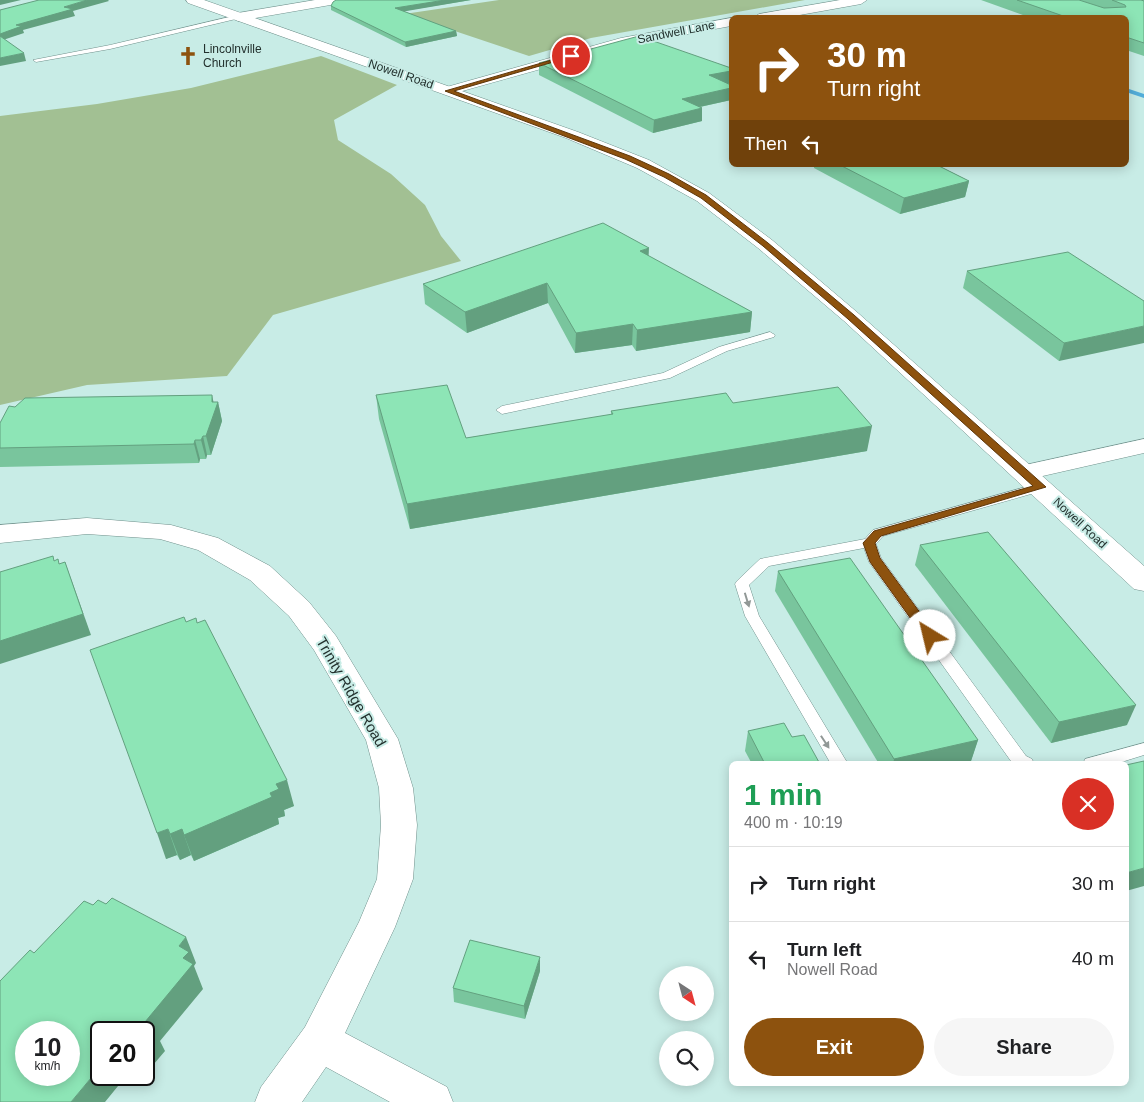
<!DOCTYPE html>
<html lang="en">
<head>
<meta charset="utf-8">
<style>
	:root { --surface:#fff; --page:#f6f6f6; --text:#202124; --muted:#757577; --line:#e0e0e0; --accent:#8d520e }
	body { margin:0; font-family:Helvetica,sans-serif; background:var(--page); color:var(--text); height:100vh; display:flex; flex-direction:column; font-size:19px; white-space:nowrap }
	* { box-sizing:border-box; margin:0 }
	p { font-size:16px; color:var(--muted) }
	.icon { flex:none; width:28px; height:28px; fill:none; stroke:currentColor; stroke-width:2; stroke-linecap:round; stroke-linejoin:round }
	.map { position:relative; flex:1; overflow:hidden }
	.side { position:absolute; left:729px; top:761px; width:400px; height:325px; display:flex; flex-direction:column; background:var(--surface); border-radius:8px; box-shadow:0 2px 12px #0003 }
	.side>* { flex:none }
	.top-card { position:absolute; left:729px; top:15px; width:400px; height:152px; border-radius:8px; box-shadow:0 2px 12px #0003; background:#8d520e; color:#fff; overflow:hidden }
	.needle { width:32px; rotate:144deg }
	.fabs { position:absolute; left:659px; top:966px; display:grid; gap:10px }
	.fabs a { display:grid; place-items:center; width:55px; height:55px; border-radius:50%; background:var(--surface); box-shadow:0 2px 12px #0003; font-size:25px }
	.speed { position:absolute; left:15px; top:1021px; display:flex; gap:10px; font-size:25px; font-weight:700; text-align:center }
	.speed>* { display:grid; place-content:center; width:65px; height:65px; border-radius:50%; background:var(--surface); box-shadow:0 2px 12px #0003; line-height:1 }
	.speed small { font-size:12px; font-weight:400 }
	.speed .limit { border:2px solid #111; border-radius:8px; background:#fff; color:#111 }
	.pin { position:absolute; display:grid; place-items:center; width:42px; height:42px; color:#fff; margin:-21px; border:2px solid #fff; border-radius:50%; box-shadow:0 1px 5px #0007 }
	.me { position:absolute; width:55px; margin:-28px; rotate:324deg; stroke-linejoin:round; filter:drop-shadow(0 0 4px #0008) }
	.turn { display:flex; align-items:center; gap:18px; height:105px; padding:0 15px; font-size:22px }
	.turn .icon { width:65px; height:65px; stroke-width:2.5 }
	.turn b { display:block; font-size:35px; line-height:42px }
	.then { display:flex; align-items:center; height:48px; padding:0 15px; background:#0003; gap:10px; font-size:19px }
	.round { display:grid; place-items:center; flex:none; width:52px; height:52px; border-radius:26px; background:var(--page) }
	.summary { display:flex; align-items:center; justify-content:space-between; height:85px; padding:0 15px }
	h1 { font-size:30px; font-weight:700; line-height:38px; color:#1e9e55 }
	.action { display:flex; gap:10px; margin-top:auto; padding:10px 15px }
	.action a { flex:1; height:58px; border-radius:30px; background:var(--accent); color:#fff; font-size:20px; font-weight:700; line-height:58px; text-align:center }
	.action a+a { background:var(--page); color:var(--text) }
	ul { padding:0; list-style:none }
	li { display:flex; align-items:center; gap:15px; height:75px; padding:0 15px; border-top:1px solid var(--line) }
	li div { flex:1 }
	li b { display:block; font-size:19px }
	li em { font-style:normal }
	.map>svg:first-child { display:block }
	.green { fill:#a2c093 }
	.lines { fill:none; stroke-linecap:round; stroke-linejoin:round }
	.stream { fill:#52add9; fill-rule:evenodd }
	.service-casing { stroke:#70918c; stroke-width:1 }
	.minor-casing { stroke:#70918c; stroke-width:1 }
	.tertiary-casing { stroke:#70918c; stroke-width:1 }
	.service { fill:#fff; fill-rule:evenodd }
	.minor { fill:#fff; fill-rule:evenodd }
	.tertiary { fill:#fff; fill-rule:evenodd }
	.wall { fill:#79c59d }
	.shaded-wall { fill:#63a07f }
	.building { fill:#8de5b6; stroke:#63a07f; fill-rule:evenodd }
	.oneway { fill:#919896 }
	.route { fill:#8d520e; stroke:#5c3509 }
	.labels { text-anchor:middle; stroke-width:4; stroke-linejoin:round; paint-order:stroke }
	.far-street-label { font-size:12px; fill:#23312e; stroke:#c8ece6 }
	.far-poi-label { font-size:12px; fill:#23312e; stroke:#c8ece6; text-anchor:start }
	.street-label { font-size:15px; fill:#23312e; stroke:#c8ece6 }
</style>
</head>
<body>
<div class="map">
<svg width="1144" height="1102" viewBox="0 0 1144 1102">
	<rect width="100%" height="100%" fill="#c8ece6"/>
	<g class="green">
		<path d="M 499,0 L 805,0 L 591,38 L 529,56 L 404,14 Z"/>
		<path d="M 321,56 L 397,85 L 334,120 L 338,140 L 391,174 L 425,205 L 441,236 L 461,261 L 273,315 L 227,376 L 87,385 L 0,405 L 0,116 L 97,104 L 191,88 Z"/>
	</g>
	<g class="lines">
		<path class="stream" d="M 1126,88 L 1144,94 L 1144,98 L 1126,92 Z"/>
		<g class="service-casing">
			<g id="service">
				<path d="M 238,15 L 240,18 L 110,49 L 36,62 L 33,60 L 110,45 Z"/>
				<path d="M 770,332 L 775,335 L 774,337 L 727,351 L 670,378 L 502,414 L 496,410 L 502,406 L 663,373 L 719,347 Z"/>
				<path d="M 1040,483 L 1046,487 L 1045,490 L 883,536 L 876,544 L 881,558 L 1026,756 L 1032,759 L 1034,764 L 1013,764 L 869,562 L 864,548 L 769,566 L 749,585 L 759,616 L 848,764 L 831,764 L 745,616 L 735,584 L 737,581 L 760,559 L 865,539 L 873,530 Z"/>
				<path d="M 1144,743 L 1144,755 L 1115,764 L 1083,764 L 1085,759 Z"/>
			</g>
		</g>
		<g class="minor-casing">
			<g id="minor">
				<path d="M 315,0 L 342,0 L 336,4 L 238,21 L 232,17 L 238,13 Z"/>
				<path d="M 840,0 L 867,0 L 861,4 L 783,18 L 753,18 L 759,14 Z"/>
				<path d="M 731,18 L 731,26 L 623,46 L 448,95 L 441,91 L 443,88 L 621,38 Z"/>
				<path d="M 1144,439 L 1144,453 L 1025,480 L 1016,477 L 1012,472 L 1016,467 Z"/>
				<path d="M 87,518 L 171,525 L 218,538 L 270,566 L 309,602 L 336,636 L 398,739 L 413,788 L 417,825 L 413,879 L 395,927 L 345,1033 L 447,1087 L 453,1102 L 390,1102 L 326,1067 L 302,1102 L 255,1102 L 261,1087 L 305,1027 L 359,922 L 377,879 L 381,825 L 379,788 L 366,740 L 314,650 L 289,616 L 250,580 L 198,550 L 160,539 L 87,534 L 0,543 L 0,525 Z"/>
			</g>
		</g>
		<g class="tertiary-casing">
			<path id="tertiary" d="M 186,0 L 204,0 L 578,132 L 649,160 L 709,193 L 772,240 L 858,313 L 1144,566 L 1144,591 L 1134,589 L 844,321 L 758,248 L 697,201 L 637,168 L 566,138 L 188,3 Z"/>
		</g>
		<use href="#service" class="service"/>
		<use href="#minor" class="minor"/>
		<use href="#tertiary" class="tertiary"/>
	</g>
	<g class="wall">
		<path d="M 336,0 L 471,0 L 403,11 L 456,31 L 457,36 L 406,47 L 331,10 L 331,6 Z"/>
		<path d="M 981,0 L 1144,0 L 1144,56 L 1126,50 L 1126,18 L 1031,18 Z"/>
		<path d="M 539,63 L 731,68 L 731,83 L 728,84 L 731,85 L 731,100 L 700,107 L 702,108 L 702,121 L 653,133 L 539,75 Z"/>
		<path d="M 814,165 L 937,165 L 969,181 L 965,197 L 900,214 L 814,168 Z"/>
		<path d="M 648,256 L 752,312 L 750,332 L 636,351 L 632,345 L 575,353 L 548,303 L 467,333 L 425,304 L 423,284 Z"/>
		<path d="M 967,271 L 1144,301 L 1059,361 L 963,288 Z"/>
		<path d="M 376,395 L 466,438 L 611,415 L 611,411 L 733,403 L 867,451 L 410,529 L 379,419 Z"/>
		<path d="M 218,402 L 222,421 L 211,455 L 207,455 L 206,459 L 200,459 L 199,463 L 0,467 L 0,423 Z"/>
		<path d="M 920,545 L 1127,725 L 1051,743 L 915,565 Z"/>
		<path d="M 778,571 L 978,740 L 971,761 L 959,764 L 879,764 L 775,591 Z"/>
		<path d="M 186,622 L 197,623 L 294,806 L 284,810 L 285,816 L 278,818 L 279,824 L 194,861 L 191,855 L 180,860 L 177,855 L 166,859 Z"/>
		<path d="M 748,731 L 792,737 L 820,764 L 752,764 L 745,751 Z"/>
		<path d="M 540,971 L 525,1019 L 454,1002 L 453,988 Z"/>
	</g>
	<g class="shaded-wall">
		<path d="M 0,0 L 21,0 L 0,5 Z"/>
		<path d="M 87,0 L 108,0 L 109,1 L 73,11 L 75,16 L 23,30 L 24,33 L 0,41 L 0,34 L 16,25 L 64,7 Z"/>
		<path d="M 445,0 L 471,0 L 395,13 L 395,8 Z"/>
		<path d="M 456,31 L 457,36 L 406,47 L 405,42 Z"/>
		<path d="M 24,53 L 26,61 L 0,66 L 0,58 Z"/>
		<path d="M 731,71 L 731,83 L 708,87 L 709,75 Z"/>
		<path d="M 731,88 L 731,100 L 681,111 L 682,99 Z"/>
		<path d="M 702,108 L 702,121 L 653,133 L 654,120 Z"/>
		<path d="M 969,181 L 965,197 L 900,214 L 904,198 Z"/>
		<path d="M 649,248 L 648,267 L 640,251 Z"/>
		<path d="M 547,283 L 548,303 L 467,333 L 465,312 Z"/>
		<path d="M 752,312 L 750,332 L 636,351 L 637,330 Z"/>
		<path d="M 633,324 L 632,345 L 575,353 L 576,333 Z"/>
		<path d="M 1144,326 L 1144,343 L 1059,361 L 1064,343 Z"/>
		<path d="M 212,395 L 215,409 L 218,402 L 222,421 L 211,455 L 206,436 L 212,402 Z"/>
		<path d="M 872,426 L 867,451 L 410,529 L 407,504 Z"/>
		<path d="M 203,436 L 207,455 L 206,459 L 201,440 Z"/>
		<path d="M 195,440 L 200,459 L 199,463 L 194,444 Z"/>
		<path d="M 65,562 L 91,635 L 0,664 L 0,641 Z"/>
		<path d="M 1136,705 L 1127,725 L 1051,743 L 1059,722 Z"/>
		<path d="M 978,740 L 971,761 L 959,764 L 893,764 L 894,759 Z"/>
		<path d="M 287,780 L 294,806 L 284,810 L 285,816 L 278,818 L 279,824 L 194,861 L 184,835 L 270,793 L 276,784 Z"/>
		<path d="M 168,829 L 177,855 L 166,859 L 157,833 Z"/>
		<path d="M 182,829 L 191,855 L 180,860 L 170,834 Z"/>
		<path d="M 1144,868 L 1144,886 L 1126,891 L 1126,873 Z"/>
		<path d="M 186,937 L 196,963 L 194,966 L 203,989 L 160,1041 L 165,1051 L 142,1078 L 141,1075 L 144,1075 L 144,1038 L 145,1022 L 179,946 Z"/>
		<path d="M 540,957 L 540,971 L 525,1019 L 524,1006 Z"/>
		<path d="M 101,1066 L 101,1075 L 127,1075 L 105,1102 L 71,1102 Z"/>
	</g>
	<g class="building">
		<path d="M 39,0 L 87,0 L 64,7 L 73,9 L 16,25 L 22,26 L 0,34 L 0,10 Z"/>
		<path d="M 336,0 L 445,0 L 395,8 L 456,31 L 405,42 L 331,6 L 333,2 Z"/>
		<path d="M 1017,0 L 1079,0 L 1104,8 L 1126,7 L 1125,5 L 1112,0 L 1141,0 L 1144,1 L 1144,43 L 1126,37 L 1126,18 L 1069,18 Z"/>
		<path d="M 0,36 L 24,53 L 0,58 Z"/>
		<path d="M 639,36 L 731,68 L 731,71 L 709,75 L 731,85 L 731,88 L 682,99 L 702,108 L 654,120 L 539,63 Z"/>
		<path d="M 840,165 L 937,165 L 969,181 L 904,198 Z"/>
		<path d="M 603,223 L 649,248 L 640,251 L 752,312 L 637,330 L 633,324 L 576,333 L 547,283 L 465,312 L 423,284 Z"/>
		<path d="M 1068,252 L 1144,301 L 1144,326 L 1064,343 L 967,271 Z"/>
		<path d="M 447,385 L 466,438 L 613,414 L 611,411 L 726,393 L 733,403 L 838,387 L 872,426 L 407,504 L 376,395 Z"/>
		<path d="M 212,395 L 212,402 L 218,402 L 206,436 L 203,436 L 201,440 L 195,440 L 194,444 L 0,448 L 0,423 L 9,406 L 15,407 L 25,398 Z"/>
		<path d="M 988,532 L 1136,705 L 1059,722 L 920,545 Z"/>
		<path d="M 53,556 L 54,561 L 58,559 L 59,564 L 65,562 L 83,614 L 0,641 L 0,572 Z"/>
		<path d="M 850,558 L 978,740 L 894,759 L 778,571 Z"/>
		<path d="M 184,617 L 186,622 L 196,618 L 197,623 L 205,620 L 287,780 L 276,784 L 279,789 L 270,793 L 272,797 L 184,835 L 182,829 L 170,834 L 168,829 L 157,833 L 90,650 Z"/>
		<path d="M 784,723 L 792,737 L 804,735 L 820,764 L 765,764 L 748,731 Z"/>
		<path d="M 1144,761 L 1144,868 L 1126,873 L 1126,765 Z"/>
		<path d="M 112,898 L 186,937 L 179,946 L 189,952 L 183,958 L 193,964 L 145,1022 L 154,1026 L 144,1038 L 144,1032 L 101,1032 L 101,1066 L 71,1102 L 0,1102 L 0,981 L 30,950 L 34,953 L 84,901 L 93,905 L 98,900 L 106,904 ZM 26,1032 L 69,1032 L 69,1075 L 26,1075 Z"/>
		<path d="M 470,940 L 540,957 L 524,1006 L 453,988 Z"/>
	</g>
	<defs><path id="oneway-solid" d="M-6-.8H1V-3.2L6.5 0L1 3.2V.8H-6Z" transform="scale(1.25)"/></defs>
	<g class="oneway">
		<use href="#oneway-solid" transform="translate(747 600) rotate(73)"/>
		<use href="#oneway-solid" transform="translate(825 742) rotate(57)"/>
	</g>
	<path class="route" d="M 569,55 L 574,56 L 454,91 L 630,156 L 669,174 L 706,195 L 768,243 L 854,315 L 1046,487 L 881,536 L 875,543 L 880,558 L 935,633 L 936,636 L 935,640 L 926,640 L 870,562 L 863,543 L 874,531 L 1033,486 L 848,319 L 763,246 L 701,198 L 664,177 L 625,159 L 445,91 Z"/>
	<defs>
		<g id="church-bare" transform="scale(1.5)"><path d="M-1.2-6h2.4v3.5h3.3v2.4h-3.3V6h-2.4V-.1h-3.3v-2.4h3.3Z" fill="#8d520e" stroke="#c8ece6" stroke-width="2.5" paint-order="stroke"/></g>
	</defs>
	<g fill-rule="evenodd">
		<use href="#church-bare" x="188" y="56"/>
	</g>
	<g class="labels">
		<g class="far-street-label">
			<text transform="translate(676 32) rotate(-11)" y="4">Sandwell Lane</text>
			<text transform="translate(401 74) rotate(19)" y="4">Nowell Road</text>
			<text transform="translate(1080 523) rotate(43)" y="4">Nowell Road</text>
		</g>
		<g class="far-poi-label">
			<text x="203" y="53">Lincolnville<tspan x="203" dy="14">Church</tspan></text>
		</g>
		<g class="street-label">
			<text transform="translate(351 692) rotate(60)" y="5">Trinity Ridge Road</text>
		</g>
	</g>
</svg>
<div class="fabs">
<a><svg class="needle" viewBox="-14 -14 28 28"><path d="M0-13l5 13h-10z" fill="#e53935"/><path d="M0 13l5-13h-10z" fill="#757577"/></svg></a>
<a><svg class="icon" aria-label="search" viewBox="0 0 24 24"><circle cx="10" cy="10" r="6"/><path d="M15 15l6 6"/></svg></a>
</div>
<div class="speed"><div>10<small>km/h</small></div><div class="limit">20</div></div>
<div class="pin" style="left:571px;top:56px;background:#d93025"><svg class="icon" aria-label="arrive" viewBox="0 0 24 24"><path d="M6 21V4h12l-3 4 3 4H6"/></svg></div>
<svg class="me" style="left:930px;top:636px" viewBox="-20 -20 40 40"><circle r="19" fill="#fff"/><path d="M0-13L10 11 0 6-10 11z" fill="#8d520e"/></svg>
<div class="top-card">
<div class="turn"><svg class="icon" aria-label="right" viewBox="0 0 24 24"><path d="M7 20v-9h11M14 6l5 5-5 5"/></svg><div><b>30 m</b>Turn right</div></div>
<div class="then">Then<svg class="icon" aria-label="left" viewBox="0 0 24 24"><path d="M17 20v-9H6M10 6l-5 5 5 5"/></svg></div>
</div>
<section class="side">
<div class="summary"><div><h1>1 min</h1><p>400 m · 10:19</p></div><a class="round" style="background:#d93025;color:#fff"><svg class="icon" aria-label="close" viewBox="0 0 24 24"><path d="M6 6l12 12M18 6L6 18"/></svg></a></div>
<ul>
<li><svg class="icon" aria-label="right" viewBox="0 0 24 24"><path d="M7 20v-9h11M14 6l5 5-5 5"/></svg><div><b>Turn right</b></div><em>30 m</em></li>
<li><svg class="icon" aria-label="left" viewBox="0 0 24 24"><path d="M17 20v-9H6M10 6l-5 5 5 5"/></svg><div><b>Turn left</b><p>Nowell Road</p></div><em>40 m</em></li>
</ul>
<div class="action"><a>Exit</a><a>Share</a></div>
</section>
</div>
</body>
</html>
